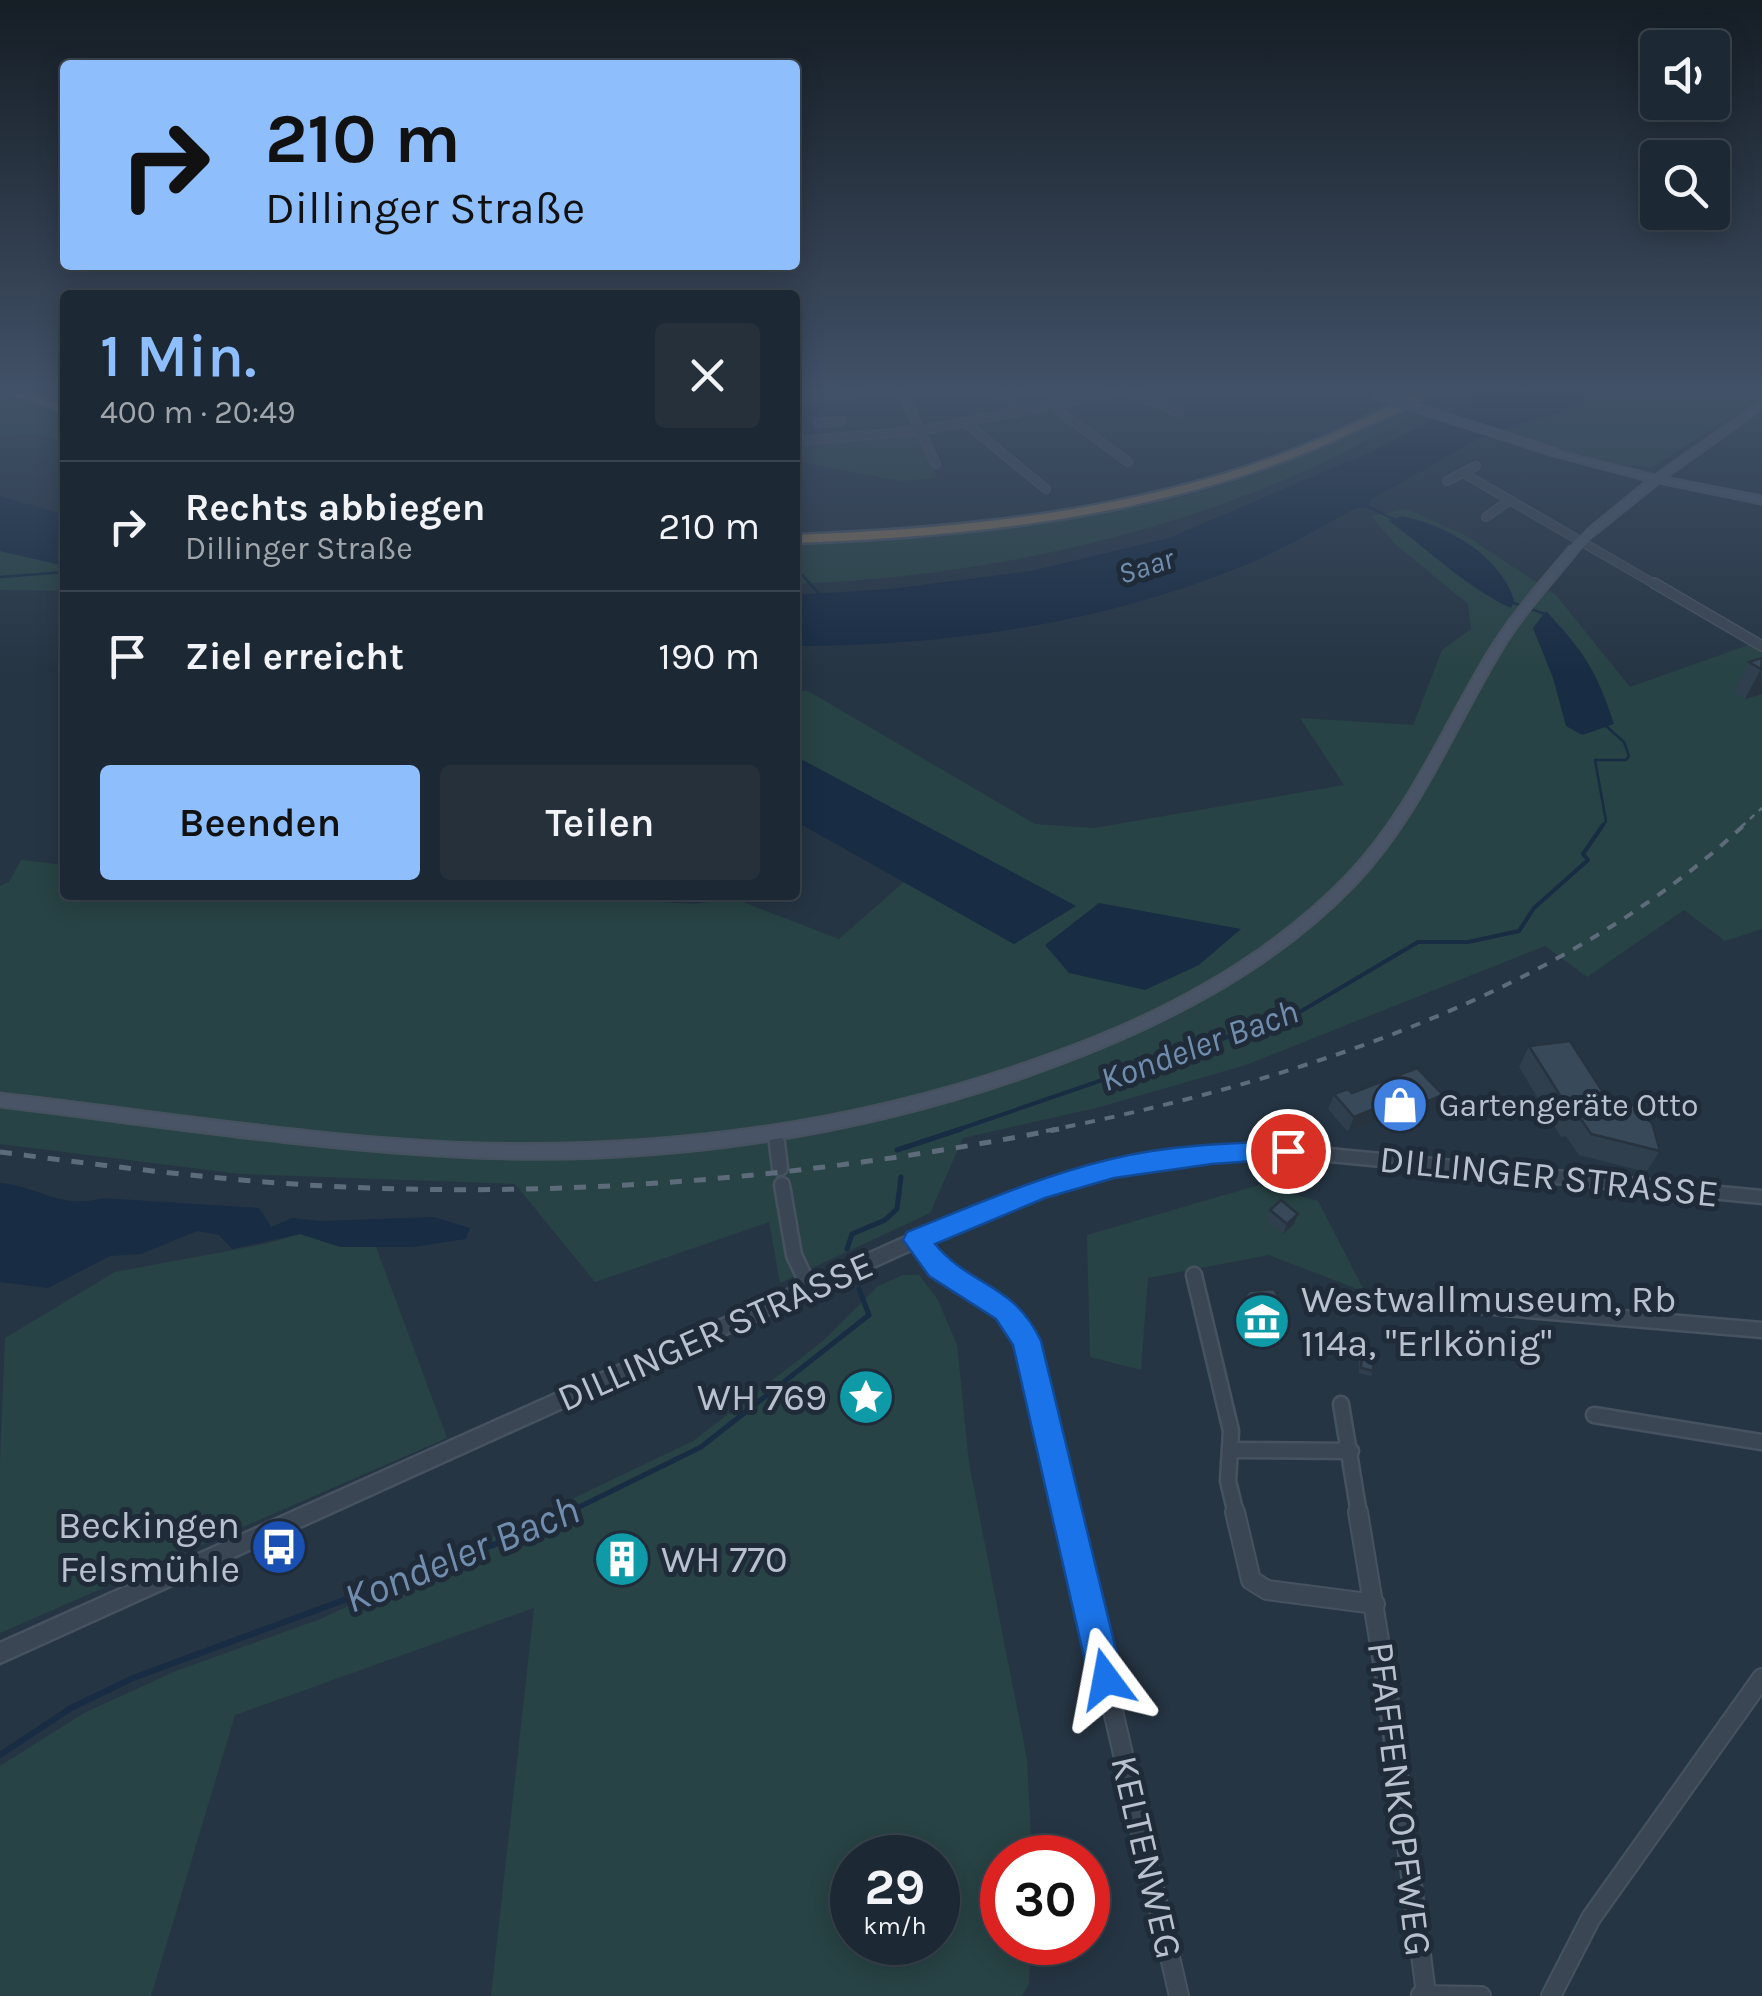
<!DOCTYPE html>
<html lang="de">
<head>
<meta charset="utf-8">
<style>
	:root { --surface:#1c2833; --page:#25303b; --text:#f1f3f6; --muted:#a0a6ac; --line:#3a444e; --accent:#8fbefc }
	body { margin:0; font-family:Karla,sans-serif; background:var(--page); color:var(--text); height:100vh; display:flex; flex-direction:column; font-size:38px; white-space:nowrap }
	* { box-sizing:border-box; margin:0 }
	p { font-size:32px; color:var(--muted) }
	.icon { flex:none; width:55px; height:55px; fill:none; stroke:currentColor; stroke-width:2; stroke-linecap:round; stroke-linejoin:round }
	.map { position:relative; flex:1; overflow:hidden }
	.details { position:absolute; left:60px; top:290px; width:740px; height:610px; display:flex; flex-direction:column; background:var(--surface); border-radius:10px; box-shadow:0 5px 25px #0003,0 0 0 2px var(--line) }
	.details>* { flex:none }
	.guide { position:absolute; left:60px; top:60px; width:740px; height:210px; border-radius:10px; box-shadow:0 5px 25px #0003,0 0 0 2px var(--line); background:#8fbefc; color:#111; overflow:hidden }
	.buttons { position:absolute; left:1640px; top:30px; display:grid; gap:20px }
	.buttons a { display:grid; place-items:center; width:90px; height:90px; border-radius:10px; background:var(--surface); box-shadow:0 5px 25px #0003,0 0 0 2px var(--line); font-size:50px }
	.speed { position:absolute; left:830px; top:1835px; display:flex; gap:20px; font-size:50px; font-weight:700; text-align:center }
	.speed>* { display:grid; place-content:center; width:130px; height:130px; border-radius:50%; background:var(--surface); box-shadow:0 5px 25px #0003,0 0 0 2px var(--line); line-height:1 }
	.speed small { font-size:25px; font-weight:400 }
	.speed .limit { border:15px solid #d22; background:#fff; color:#111 }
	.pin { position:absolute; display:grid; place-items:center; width:85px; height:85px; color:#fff; margin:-42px; border:5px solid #fff; border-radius:50%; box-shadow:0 2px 10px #0007 }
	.me { position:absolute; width:110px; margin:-55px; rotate:347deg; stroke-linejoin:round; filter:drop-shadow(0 0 8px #0008) }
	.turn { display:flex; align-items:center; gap:35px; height:210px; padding:0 40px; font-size:45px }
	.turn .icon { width:130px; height:130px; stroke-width:2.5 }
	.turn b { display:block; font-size:70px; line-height:85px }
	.round { display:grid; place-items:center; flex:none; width:105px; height:105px; border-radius:10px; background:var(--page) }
	.head { display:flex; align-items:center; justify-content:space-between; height:170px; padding:0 40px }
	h1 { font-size:60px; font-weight:600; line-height:75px; color:var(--accent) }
	.action { display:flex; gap:20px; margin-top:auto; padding:20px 40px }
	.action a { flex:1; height:115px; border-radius:10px; background:var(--accent); color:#111; font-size:40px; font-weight:600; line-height:115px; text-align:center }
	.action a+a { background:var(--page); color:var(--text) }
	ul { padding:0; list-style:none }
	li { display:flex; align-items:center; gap:30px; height:130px; padding:0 40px; border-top:2px solid var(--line) }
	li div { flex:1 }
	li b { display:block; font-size:38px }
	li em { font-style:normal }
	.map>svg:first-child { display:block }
	.green { fill:#284345; fill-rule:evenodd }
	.water { fill:#182c43 }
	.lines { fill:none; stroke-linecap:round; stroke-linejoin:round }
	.stream-far3 { stroke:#182c43; stroke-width:2.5 }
	.stream-far2 { stroke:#182c43; stroke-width:4 }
	.stream-far1 { stroke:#182c43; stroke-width:5 }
	.stream { stroke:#182c43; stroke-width:6 }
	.minor-far3-casing { stroke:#475260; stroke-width:10 }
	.minor-far2-casing { stroke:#475260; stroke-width:12 }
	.minor-far1-casing { stroke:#475260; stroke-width:19 }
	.minor-casing { stroke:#475260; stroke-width:22 }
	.tertiary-casing { stroke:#475260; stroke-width:5 }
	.secondary-casing { stroke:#475260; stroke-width:5 }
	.motorway-casing { stroke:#45515e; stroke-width:5 }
	.minor-far3 { stroke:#3b4654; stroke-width:8 }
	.minor-far2 { stroke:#3b4654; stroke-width:9 }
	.minor-far1 { stroke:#3b4654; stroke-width:14 }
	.minor { stroke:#3b4654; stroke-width:18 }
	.tertiary { fill:#3b4654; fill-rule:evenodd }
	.secondary { fill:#495567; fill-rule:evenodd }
	.motorway { fill:#7a6b58; fill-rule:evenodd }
	.rail-far2 { stroke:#5d6b7b; stroke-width:2.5; stroke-dasharray:6 6; stroke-linecap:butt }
	.rail-far1 { stroke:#5d6b7b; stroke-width:4; stroke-dasharray:10 10; stroke-linecap:butt }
	.rail { stroke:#5d6b7b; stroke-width:5; stroke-dasharray:12 12; stroke-linecap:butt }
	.secondary-bridge-casing { stroke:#475260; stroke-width:11; stroke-linecap:butt }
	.secondary-bridge { stroke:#495567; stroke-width:9 }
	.wall { fill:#303f4d }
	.shaded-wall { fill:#27333f }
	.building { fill:#38495a; stroke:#27333f; stroke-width:2.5 }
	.route { fill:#1a73e8; stroke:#114b97; stroke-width:2.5 }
	.labels { text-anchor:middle; stroke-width:10; stroke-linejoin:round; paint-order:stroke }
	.far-water-label { font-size:30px; font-style:italic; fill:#718dad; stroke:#1f2b39 }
	.poi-label { font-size:32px; fill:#b8c1cd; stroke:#1f2b39; text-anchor:start }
	.water-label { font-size:35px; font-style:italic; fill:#718dad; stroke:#1f2b39 }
	.near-street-label { font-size:38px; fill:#b8c1cd; stroke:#1f2b39 }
	.near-poi-label { font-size:38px; fill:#b8c1cd; stroke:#1f2b39; text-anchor:start }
	.near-water-label { font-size:42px; font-style:italic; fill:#718dad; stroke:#1f2b39 }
</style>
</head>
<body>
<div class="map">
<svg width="1762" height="1996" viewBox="0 0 1762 1996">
	<rect width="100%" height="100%" fill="#263544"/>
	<g class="green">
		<path d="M 1593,393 L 1762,393 L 1762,397 L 1651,468 L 1589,461 L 1505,431 L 1570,411 L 1587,401 L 1585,399 Z"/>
		<path d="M 0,395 L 65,417 L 65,441 L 37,434 L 0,436 Z"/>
		<path d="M 1407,408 L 1421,413 C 1380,433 1340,456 1298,474 C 1139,543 968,577 795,584 L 795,544 C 930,540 1064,528 1195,493 C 1269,474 1338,441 1407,408 Z"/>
		<path d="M 917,434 L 937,478 L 900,481 L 795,461 L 795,442 Z"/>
		<path d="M 1407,509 L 1465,535 L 1556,595 L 1630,687 L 1751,644 L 1762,651 L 1762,929 L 1725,941 L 1684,910 L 1587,977 L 1545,946 L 1246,1065 L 1096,1108 L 963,1138 L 930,1213 L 780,1283 L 769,1222 L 595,1282 L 515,1184 L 240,1174 L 0,1144 L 0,886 L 9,882 L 21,860 L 65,865 L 65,895 L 552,895 L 692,904 L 735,899 L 839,939 L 904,882 L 1014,944 L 1075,906 L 795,756 L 795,691 L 808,691 L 1035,824 L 1094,828 L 1344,785 L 1300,718 L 1413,725 L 1442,650 L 1471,629 L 1468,604 L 1395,544 L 1371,516 Z"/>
		<path d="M 0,551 L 65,566 L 65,591 L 0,590 Z"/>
		<path d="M 1259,1185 L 1318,1201 L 1365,1292 L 1269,1255 L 1148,1278 L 1141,1370 L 1090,1357 L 1087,1235 Z"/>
		<path d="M 300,1234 L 340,1247 L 376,1247 L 447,1438 L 0,1633 L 0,1462 L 5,1338 L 115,1272 L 265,1244 Z"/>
		<path d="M 903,1275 L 919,1275 L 938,1300 L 957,1345 L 969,1463 L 1027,1759 L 1032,1857 L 1002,1858 L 1002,1942 L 1031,1943 L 1029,1984 L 1022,1996 L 491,1996 L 534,1608 L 235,1715 L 151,1996 L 0,1996 L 0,1766 L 84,1713 L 176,1671 L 323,1618 L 693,1441 L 823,1341 L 878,1286 ZM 852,1858 L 938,1858 L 938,1942 L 852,1942 Z"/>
	</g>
	<g class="water">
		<path d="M 1485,393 L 1593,393 L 1564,411 L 1489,433 L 1370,500 L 1369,508 L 1356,508 C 1321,527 1285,548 1248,564 C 1106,623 949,646 795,646 L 795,595 L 890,589 L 1031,571 L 1169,538 L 1364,455 Z"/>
		<path d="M 0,496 L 65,515 L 65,566 L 0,551 Z"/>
		<path d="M 1402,516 C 1446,525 1500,555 1514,600 L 1511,608 C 1466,587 1430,551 1389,521 Z"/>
		<path d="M 1546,611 C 1584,652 1597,671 1614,724 L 1582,735 L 1566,726 L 1553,678 L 1533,628 Z"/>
		<path d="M 795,756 L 1076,906 L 1014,944 L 795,821 Z"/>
		<path d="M 1099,903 L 1241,929 L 1199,965 L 1145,990 L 1069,973 L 1045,945 Z"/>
		<path d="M 0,1183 C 38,1186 62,1210 102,1198 L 259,1208 L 271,1227 L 292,1218 L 321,1221 L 434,1217 L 470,1228 L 466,1239 L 413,1247 L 341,1247 L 300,1234 L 232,1249 L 219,1235 L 197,1231 L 141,1254 L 110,1256 L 48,1288 L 0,1282 Z"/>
	</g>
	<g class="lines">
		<g class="stream-far3">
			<path d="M 1366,506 L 1398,521"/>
			<path d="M 795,567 L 822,597"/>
			<path d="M 0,577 L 65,572"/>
			<path d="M 1511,602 L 1545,614"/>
			<path d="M 1602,827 L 1606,821 L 1595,760 L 1626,760 L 1629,756 L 1624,742 L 1606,726"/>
		</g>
		<path class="stream-far2" d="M 954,1131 L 1298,1013 L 1418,942 L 1468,942 L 1519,931 L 1534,908 L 1588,860 L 1583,854 L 1603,825"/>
		<g class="stream-far1">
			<path d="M 897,1150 L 961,1129"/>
			<path d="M 847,1249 L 852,1234 L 885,1220 L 897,1209 L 901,1177"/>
			<path d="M 565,1514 L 701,1447 L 869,1315 L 859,1289"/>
		</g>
		<path class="stream" d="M 0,1755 L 71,1708 L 133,1678 L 536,1529 L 570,1512"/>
		<g class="minor-far3-casing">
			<g id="minor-far3">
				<path d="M 902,393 L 936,464"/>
				<path d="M 1000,393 L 1017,413"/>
				<path d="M 1131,393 L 1178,412"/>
				<path d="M 795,402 L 858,393"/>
				<path d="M 1052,406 L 1128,462"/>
				<path d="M 818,423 L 841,421"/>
				<path d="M 966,423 L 1046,489"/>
				<path d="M 795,441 L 919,431 L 1115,393"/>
				<path d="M 1463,473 L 1658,586"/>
				<path d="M 1447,481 L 1476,466"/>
				<path d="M 1486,517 L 1510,500"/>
			</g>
		</g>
		<g class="minor-far2-casing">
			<path id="minor-far2" d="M 1654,583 L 1762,646"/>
		</g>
		<g class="minor-far1-casing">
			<g id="minor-far1">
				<path d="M 777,1143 L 780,1168"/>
				<path d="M 782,1185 L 794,1255 L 810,1289"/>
				<path d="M 916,1240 C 944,1276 989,1291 1017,1326 C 1038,1353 1058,1474 1067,1514"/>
				<path d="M 1194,1275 L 1231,1431 L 1228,1481 L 1236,1514"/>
				<path d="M 1470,1305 L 1762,1330"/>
				<path d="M 1341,1404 L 1359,1514"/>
				<path d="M 1594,1415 L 1762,1442"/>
				<path d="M 1231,1450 L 1351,1451"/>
			</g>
		</g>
		<g class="minor-casing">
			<g id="minor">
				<path d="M 1067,1512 L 1179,1996"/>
				<path d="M 1235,1512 L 1251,1580 L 1267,1590 L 1375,1604"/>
				<path d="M 1358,1512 L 1387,1688 L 1426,1994"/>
				<path d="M 1421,1995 L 1481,1996"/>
				<path d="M 1551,1996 L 1591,1918 L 1762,1678"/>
			</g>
		</g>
		<g class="tertiary-casing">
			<path id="tertiary" d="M 1288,1145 L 1762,1191 L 1762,1203 L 1288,1157 L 1167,1164 L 1074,1184 L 922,1245 L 0,1663 L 0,1643 L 910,1235 L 1066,1174 L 1167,1152 Z"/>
		</g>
		<g class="secondary-casing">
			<g id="secondary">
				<path d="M 1762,401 L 1762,408 L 1664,478 L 1762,497 L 1762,503 L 1659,482 L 1593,535 L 1587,535 L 1587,531 L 1649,480 L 1554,455 L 1554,451 L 1655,476 Z"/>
				<path d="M 1570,547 L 1579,549 C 1552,583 1523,613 1501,650 C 1453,729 1420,816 1355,884 C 1273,970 1162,1026 1051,1067 C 868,1135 670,1165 475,1157 C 316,1150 158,1125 0,1106 L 0,1094 C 159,1112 320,1139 480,1144 C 675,1149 868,1122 1052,1054 C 1159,1016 1266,959 1346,877 C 1408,813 1442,730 1487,655 C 1511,615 1541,582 1570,547 Z"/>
			</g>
		</g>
		<g class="motorway-casing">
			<g id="motorway">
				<path d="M 10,393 L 26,393 L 65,406 L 65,413 Z"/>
				<path d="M 1416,393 L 1430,393 C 1409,409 1380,420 1355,431 C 1181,514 985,536 795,543 L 795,535 C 957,529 1123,513 1277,456 C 1324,439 1370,416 1416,393 Z"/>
			</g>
		</g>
		<use href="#minor-far3" class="minor-far3"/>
		<use href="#minor-far2" class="minor-far2"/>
		<use href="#minor-far1" class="minor-far1"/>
		<use href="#minor" class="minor"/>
		<use href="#tertiary" class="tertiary"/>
		<use href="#secondary" class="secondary"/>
		<use href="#motorway" class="motorway"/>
		<path class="rail-far2" d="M 1741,827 L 1762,808"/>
		<path class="rail-far1" d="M 1046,1131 C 1289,1083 1560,997 1744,825"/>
		<path class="rail" d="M 0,1152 C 108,1166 216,1180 325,1186 C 572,1199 817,1177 1059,1129"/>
		<g class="secondary-bridge-casing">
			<g id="secondary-bridge">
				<path d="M 1376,395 L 1557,453"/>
				<path d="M 1574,549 L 1590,533"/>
			</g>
		</g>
		<use href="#secondary-bridge" class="secondary-bridge"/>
	</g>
	<g class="wall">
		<path d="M 1762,658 L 1762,694 L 1745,699 L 1734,692 L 1749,662 Z"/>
		<path d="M 1529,1046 L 1610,1103 L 1639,1114 L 1660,1151 L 1646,1172 L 1579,1155 L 1566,1136 L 1561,1137 L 1519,1067 Z"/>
		<path d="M 1352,1093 L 1437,1109 L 1389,1128 L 1380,1119 L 1348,1132 L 1328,1109 L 1334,1094 Z"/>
		<path d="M 1270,1210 L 1294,1224 L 1283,1234 L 1266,1220 Z"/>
		<path d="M 1244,1298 L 1281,1326 L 1275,1341 L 1255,1340 L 1245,1335 L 1239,1313 Z"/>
		<path d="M 1362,1354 L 1373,1371 L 1371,1376 L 1359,1373 L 1359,1359 Z"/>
		<path d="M 636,1545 L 642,1566 L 626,1568 L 620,1580 L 598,1570 L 595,1562 Z"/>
	</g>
	<g class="shaded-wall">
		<path d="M 1761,669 L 1762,694 L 1745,699 Z"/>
		<path d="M 1443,1095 L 1437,1109 L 1389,1128 L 1395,1114 Z"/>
		<path d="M 1386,1104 L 1380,1119 L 1348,1132 L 1354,1117 Z"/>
		<path d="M 1298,1214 L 1294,1224 L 1283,1234 L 1287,1224 Z"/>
		<path d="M 623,1560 L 626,1568 L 620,1580 L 617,1572 Z"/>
	</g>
	<g class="building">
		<path d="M 1762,658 L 1761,669 L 1749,662 Z"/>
		<path d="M 1570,1041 L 1610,1103 L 1636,1105 L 1639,1114 L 1652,1123 L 1660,1151 L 1591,1134 L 1578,1115 L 1573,1116 L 1529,1046 Z"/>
		<path d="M 1417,1068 L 1443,1095 L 1395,1114 L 1386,1104 L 1354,1117 L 1334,1094 L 1348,1089 L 1352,1093 Z"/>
		<path d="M 1281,1200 L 1298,1214 L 1287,1224 L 1270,1210 Z"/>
		<path d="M 1274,1289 L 1285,1308 L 1276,1320 L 1281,1326 L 1260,1326 L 1251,1320 L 1244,1298 L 1249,1291 Z"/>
		<path d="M 1362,1354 L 1374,1357 L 1373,1371 L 1361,1368 Z"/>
		<path d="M 611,1534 L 636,1545 L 639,1557 L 623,1560 L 617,1572 L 595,1562 Z"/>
	</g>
	<linearGradient id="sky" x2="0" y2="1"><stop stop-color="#151d25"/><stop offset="0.58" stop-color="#415167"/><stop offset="1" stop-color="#415167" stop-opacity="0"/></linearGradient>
	<rect width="1762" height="673" fill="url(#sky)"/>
	<path class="route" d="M 1288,1141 L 1297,1144 L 1301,1151 L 1297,1158 L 1212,1164 L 1114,1178 L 1045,1198 L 935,1244 C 971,1287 1014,1283 1041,1341 L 1123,1679 L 1118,1691 L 1106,1696 L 1094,1691 L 1089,1679 L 1013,1345 L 996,1319 L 929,1276 L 903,1240 L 907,1232 C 974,1205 1040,1176 1111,1159 C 1168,1145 1229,1143 1288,1141 Z"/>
	<defs>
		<g id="shop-disc" transform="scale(2.875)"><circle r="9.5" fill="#3f7fe0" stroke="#1f2b39"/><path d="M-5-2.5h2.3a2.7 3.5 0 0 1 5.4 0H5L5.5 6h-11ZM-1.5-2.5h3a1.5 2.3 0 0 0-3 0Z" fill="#fff"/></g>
		<g id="museum-disc" transform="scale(2.875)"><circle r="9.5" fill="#0f9aa8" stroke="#1f2b39"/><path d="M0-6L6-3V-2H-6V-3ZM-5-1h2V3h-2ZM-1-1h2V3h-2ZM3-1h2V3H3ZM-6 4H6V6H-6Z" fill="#fff"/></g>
		<g id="sight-disc" transform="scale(2.875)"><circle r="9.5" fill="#0f9aa8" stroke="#1f2b39"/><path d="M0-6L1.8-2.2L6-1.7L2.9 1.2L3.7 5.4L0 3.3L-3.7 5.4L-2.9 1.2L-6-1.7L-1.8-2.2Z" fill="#fff"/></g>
		<g id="bus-disc" transform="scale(2.875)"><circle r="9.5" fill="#1a4fb4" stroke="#1f2b39"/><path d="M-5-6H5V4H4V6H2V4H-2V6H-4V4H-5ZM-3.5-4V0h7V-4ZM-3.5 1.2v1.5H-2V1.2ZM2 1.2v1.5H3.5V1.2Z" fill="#fff"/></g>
		<g id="building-disc" transform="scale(2.875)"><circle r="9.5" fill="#0f9aa8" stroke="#1f2b39"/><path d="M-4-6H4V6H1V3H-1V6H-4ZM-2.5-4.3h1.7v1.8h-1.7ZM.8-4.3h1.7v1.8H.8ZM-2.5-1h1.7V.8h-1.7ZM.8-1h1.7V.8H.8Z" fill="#fff"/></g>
	</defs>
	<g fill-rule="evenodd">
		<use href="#shop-disc" x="1400" y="1105"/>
		<use href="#museum-disc" x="1262" y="1321"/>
		<use href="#sight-disc" x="866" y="1397"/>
		<use href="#bus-disc" x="279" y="1547"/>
		<use href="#building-disc" x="622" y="1559"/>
	</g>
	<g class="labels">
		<g class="far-water-label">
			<text transform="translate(1146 566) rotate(-18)" y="10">Saar</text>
		</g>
		<g class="poi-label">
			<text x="1439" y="1116">Gartengeräte Otto</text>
		</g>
		<g class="water-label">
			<text transform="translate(1199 1045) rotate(-20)" y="12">Kondeler Bach</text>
		</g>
		<g class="near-street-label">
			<text transform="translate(1549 1176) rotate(6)" y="13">DILLINGER STRASSE</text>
			<text transform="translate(715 1331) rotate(-24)" y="13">DILLINGER STRASSE</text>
			<text transform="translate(1400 1799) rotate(83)" y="13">PFAFFENKOPFWEG</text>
			<text transform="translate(1147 1857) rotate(77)" y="13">KELTENWEG</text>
		</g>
		<g class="near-poi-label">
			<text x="1301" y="1312">Westwallmuseum, Rb<tspan x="1301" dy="44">114a, "Erlkönig"</tspan></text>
			<text x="827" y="1410" text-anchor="end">WH 769</text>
			<text x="240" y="1538" text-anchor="end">Beckingen<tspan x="240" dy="44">Felsmühle</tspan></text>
			<text x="661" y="1572">WH 770</text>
		</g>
		<g class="near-water-label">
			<text transform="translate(461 1553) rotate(-22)" y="15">Kondeler Bach</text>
		</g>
	</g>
</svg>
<div class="buttons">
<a><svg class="icon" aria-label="sound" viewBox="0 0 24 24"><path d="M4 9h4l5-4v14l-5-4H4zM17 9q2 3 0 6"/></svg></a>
<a><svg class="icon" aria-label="search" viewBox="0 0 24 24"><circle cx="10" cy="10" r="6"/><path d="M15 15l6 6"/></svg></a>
</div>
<div class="speed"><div>29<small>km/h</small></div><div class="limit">30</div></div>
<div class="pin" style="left:1288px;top:1151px;background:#d93025"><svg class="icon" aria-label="arrive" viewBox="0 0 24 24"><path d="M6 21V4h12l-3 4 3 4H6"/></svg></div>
<svg class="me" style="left:1106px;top:1679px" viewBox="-20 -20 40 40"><path d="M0-17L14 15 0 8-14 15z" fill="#1a73e8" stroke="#fff" stroke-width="4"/></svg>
<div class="guide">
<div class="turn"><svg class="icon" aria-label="right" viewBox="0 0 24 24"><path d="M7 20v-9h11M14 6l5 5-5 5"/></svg><div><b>210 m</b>Dillinger Straße</div></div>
</div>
<section class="details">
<div class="head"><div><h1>1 Min.</h1><p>400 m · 20:49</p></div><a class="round"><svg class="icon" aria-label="close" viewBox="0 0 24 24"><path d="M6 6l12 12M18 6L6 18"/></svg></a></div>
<ul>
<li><svg class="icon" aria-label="right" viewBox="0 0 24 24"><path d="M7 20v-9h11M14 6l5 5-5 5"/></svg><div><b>Rechts abbiegen</b><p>Dillinger Straße</p></div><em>210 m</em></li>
<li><svg class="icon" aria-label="arrive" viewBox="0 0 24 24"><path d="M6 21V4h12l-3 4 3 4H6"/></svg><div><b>Ziel erreicht</b></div><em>190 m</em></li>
</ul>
<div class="action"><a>Beenden</a><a>Teilen</a></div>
</section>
</div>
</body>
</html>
